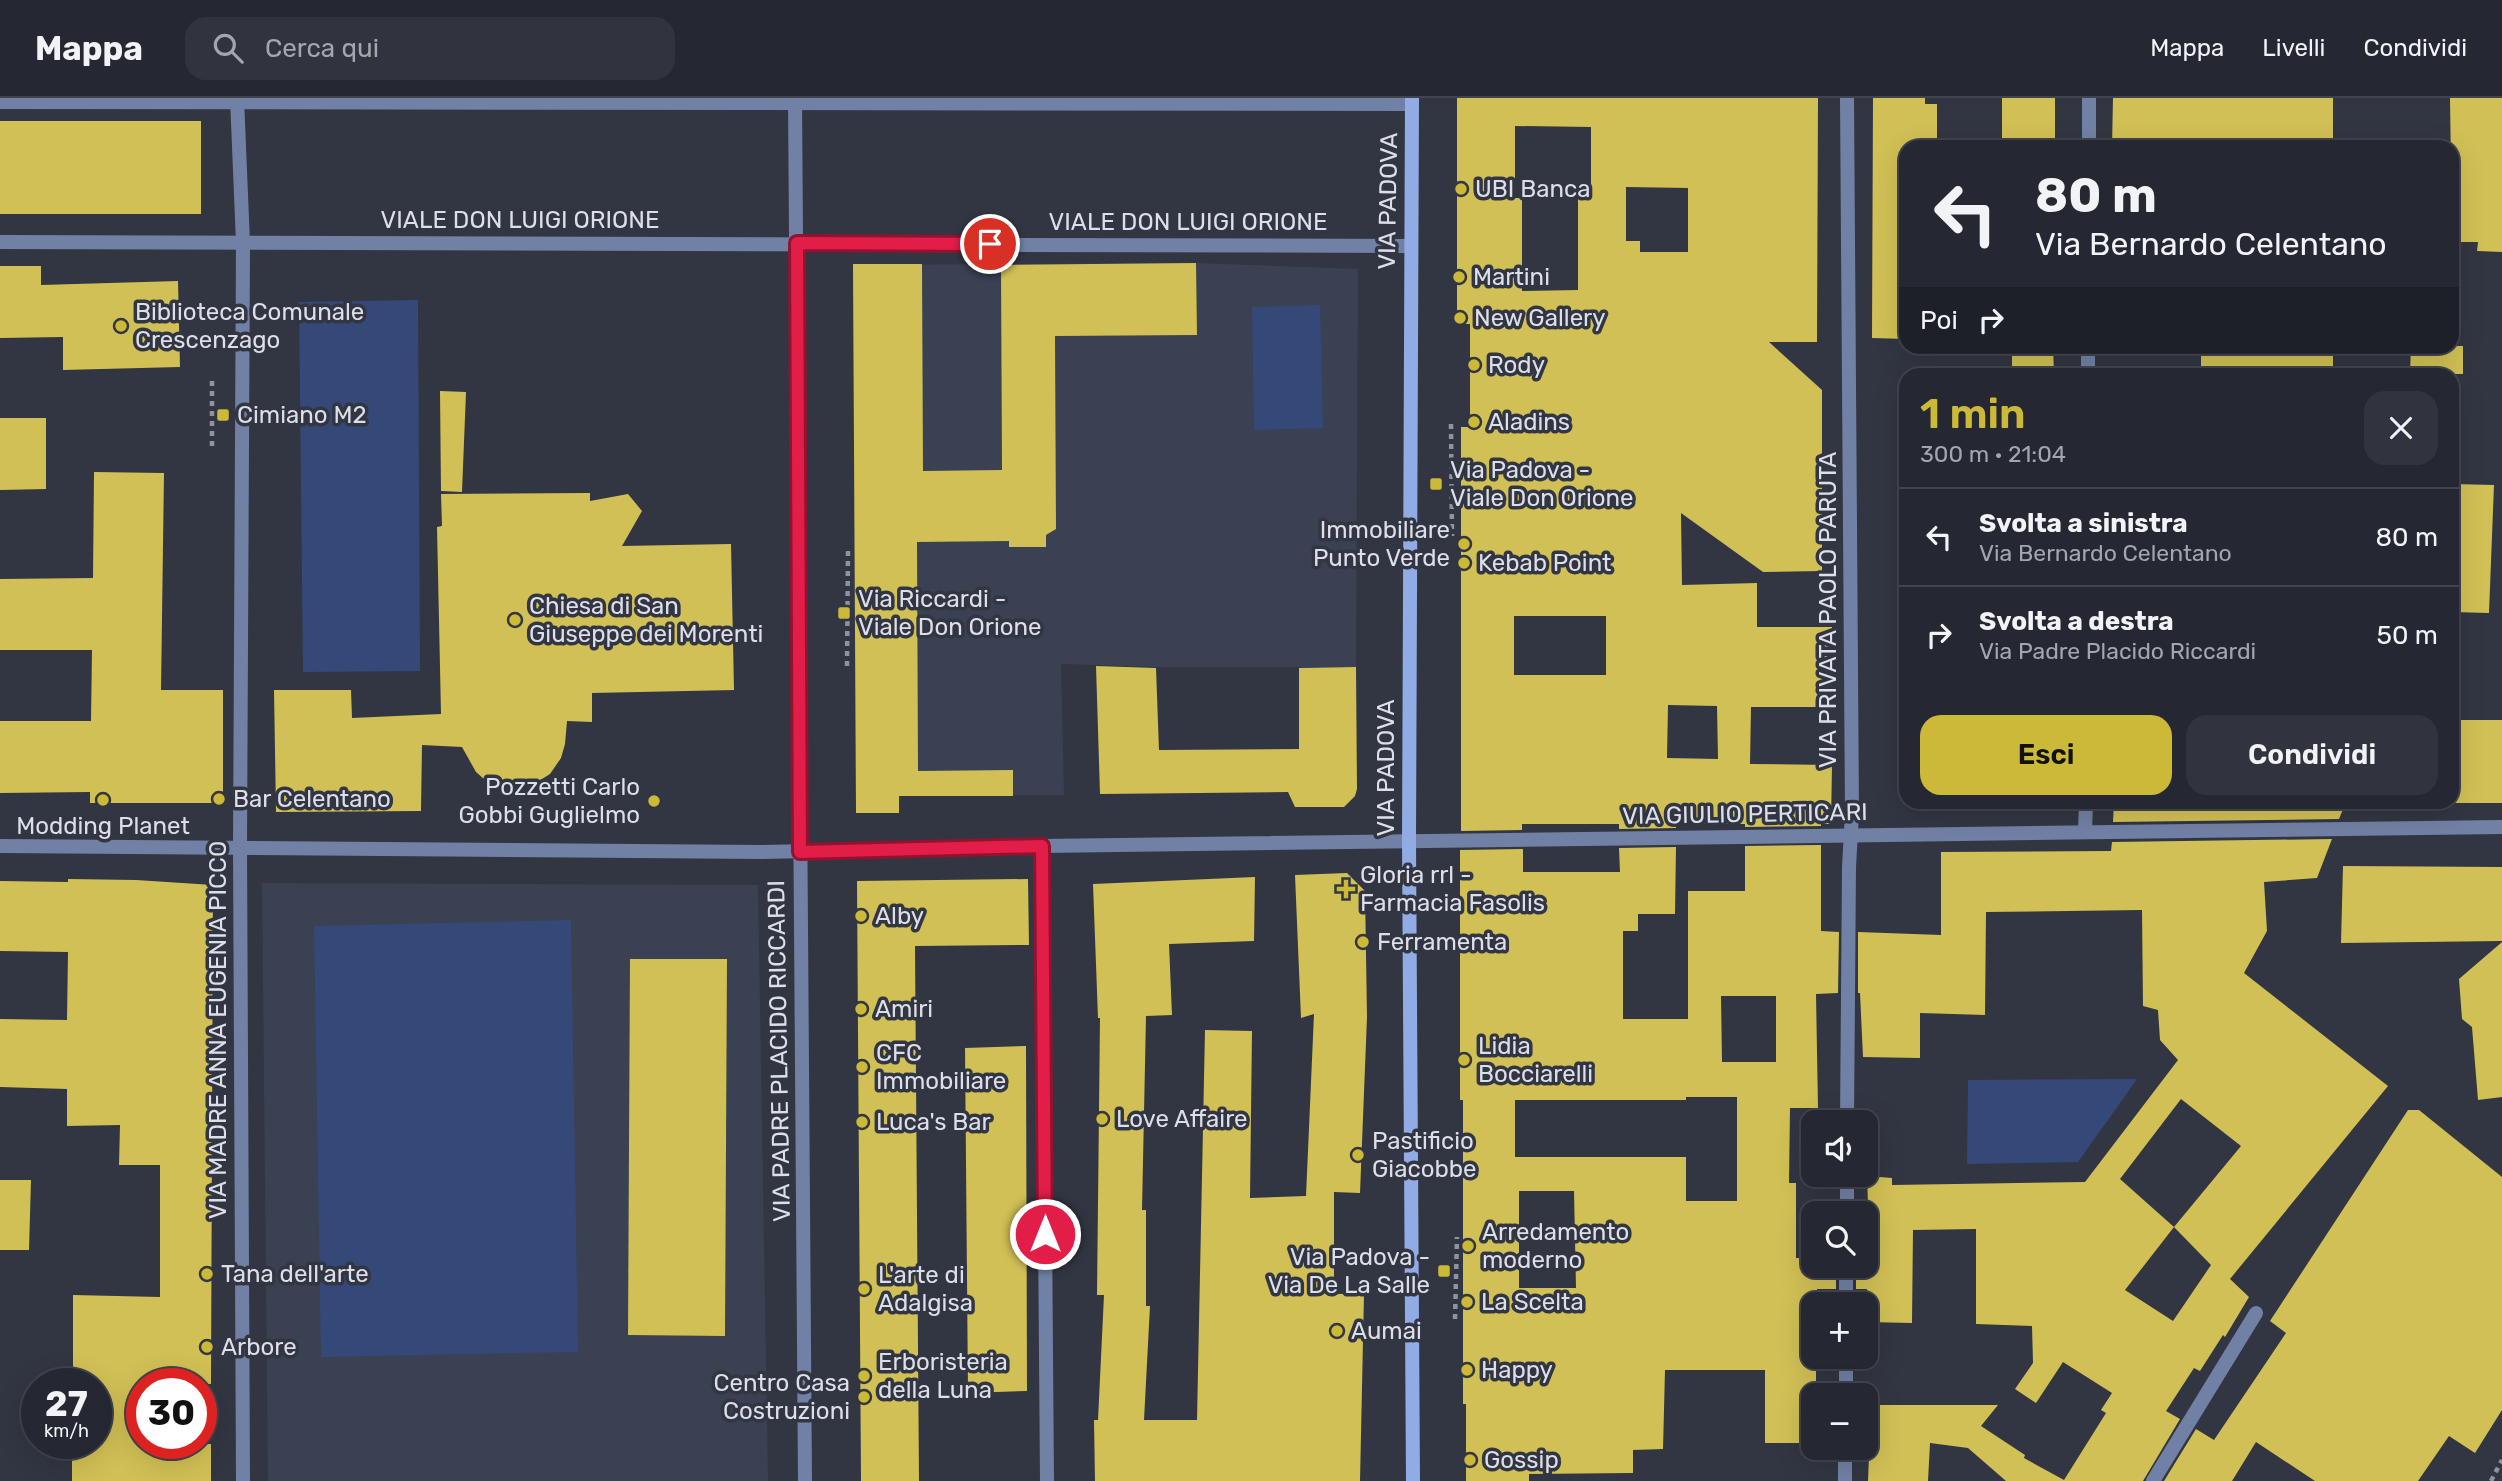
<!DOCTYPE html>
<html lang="it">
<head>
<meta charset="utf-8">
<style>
	:root { --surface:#252832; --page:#31343e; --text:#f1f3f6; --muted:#a3a6ac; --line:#42444d; --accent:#ccb938 }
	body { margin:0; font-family:Rubik,sans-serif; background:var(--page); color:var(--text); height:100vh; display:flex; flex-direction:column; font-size:26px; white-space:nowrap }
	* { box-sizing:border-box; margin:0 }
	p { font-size:23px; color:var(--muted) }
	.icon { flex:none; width:38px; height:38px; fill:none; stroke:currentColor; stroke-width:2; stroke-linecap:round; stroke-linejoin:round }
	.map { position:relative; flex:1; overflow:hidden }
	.sheet { position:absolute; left:1899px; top:270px; width:560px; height:441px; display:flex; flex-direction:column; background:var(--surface); border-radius:21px; box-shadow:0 7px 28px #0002,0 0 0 2px var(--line) }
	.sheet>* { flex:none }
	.top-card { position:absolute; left:1899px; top:42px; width:560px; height:214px; border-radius:21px; box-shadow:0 7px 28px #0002,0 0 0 2px var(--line); background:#252832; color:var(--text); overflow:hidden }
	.controls { position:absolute; left:1801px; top:1012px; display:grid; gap:14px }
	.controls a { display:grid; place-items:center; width:77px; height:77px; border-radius:14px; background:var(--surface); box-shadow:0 7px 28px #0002,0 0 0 2px var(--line); font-size:35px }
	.speed { position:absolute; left:21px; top:1270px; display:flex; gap:14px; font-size:35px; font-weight:700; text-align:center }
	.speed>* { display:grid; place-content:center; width:91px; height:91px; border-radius:50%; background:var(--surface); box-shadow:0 7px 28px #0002,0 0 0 2px var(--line); line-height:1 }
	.speed small { font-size:18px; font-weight:400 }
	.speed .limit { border:10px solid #d22; background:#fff; color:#111 }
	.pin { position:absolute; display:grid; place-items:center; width:60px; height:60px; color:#fff; margin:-30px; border:4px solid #fff; border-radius:50%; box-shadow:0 2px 7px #0007 }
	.me { position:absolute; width:77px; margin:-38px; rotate:0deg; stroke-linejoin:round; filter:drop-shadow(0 0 5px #0008) }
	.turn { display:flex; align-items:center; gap:24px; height:147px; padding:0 21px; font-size:32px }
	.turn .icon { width:91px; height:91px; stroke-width:2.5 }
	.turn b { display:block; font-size:49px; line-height:60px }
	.then { display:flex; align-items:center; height:66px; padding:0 21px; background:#0003; gap:14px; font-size:26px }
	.round { display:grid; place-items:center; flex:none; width:74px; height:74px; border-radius:21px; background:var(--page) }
	.head { display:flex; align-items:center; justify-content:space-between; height:119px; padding:0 21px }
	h1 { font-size:42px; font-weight:600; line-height:52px; color:var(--accent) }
	.action { display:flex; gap:14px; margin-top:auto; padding:14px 21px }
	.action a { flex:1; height:80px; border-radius:21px; background:var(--accent); color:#111; font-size:28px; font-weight:600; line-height:80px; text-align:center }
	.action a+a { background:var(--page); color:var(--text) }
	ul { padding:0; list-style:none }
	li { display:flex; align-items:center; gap:21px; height:98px; padding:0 21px; border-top:2px solid var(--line) }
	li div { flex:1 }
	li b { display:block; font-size:26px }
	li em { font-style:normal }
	header { display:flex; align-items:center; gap:42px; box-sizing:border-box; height:98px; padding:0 35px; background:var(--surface); border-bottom:2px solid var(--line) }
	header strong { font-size:33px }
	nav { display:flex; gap:38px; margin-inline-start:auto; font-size:24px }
	.search { width:490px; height:63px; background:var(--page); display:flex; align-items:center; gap:18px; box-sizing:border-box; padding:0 24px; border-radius:21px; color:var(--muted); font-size:26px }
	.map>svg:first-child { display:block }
	.built { fill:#394152 }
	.green { fill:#354978 }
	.building { fill:#d1c055; fill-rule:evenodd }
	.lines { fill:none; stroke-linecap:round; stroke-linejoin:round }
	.path { stroke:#8f939d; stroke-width:4.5; stroke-dasharray:5 5; stroke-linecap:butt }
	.lane { stroke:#7181a5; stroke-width:14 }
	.street { stroke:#7181a5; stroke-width:14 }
	.secondary { stroke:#91abe4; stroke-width:14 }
	.route-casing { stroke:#92132f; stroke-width:18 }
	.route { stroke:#e11d48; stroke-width:12 }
	.poi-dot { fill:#ccb938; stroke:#313642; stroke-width:2.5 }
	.labels { text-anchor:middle; stroke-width:7; stroke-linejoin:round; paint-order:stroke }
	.poi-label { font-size:24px; fill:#dcdfe7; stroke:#313642; text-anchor:start }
	.street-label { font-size:24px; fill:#dcdfe7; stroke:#313642 }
</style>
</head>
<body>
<header>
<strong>Mappa</strong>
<div class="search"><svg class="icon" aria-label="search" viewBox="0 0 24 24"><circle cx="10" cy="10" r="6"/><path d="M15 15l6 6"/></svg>Cerca qui</div>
<nav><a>Mappa</a><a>Livelli</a><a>Condividi</a></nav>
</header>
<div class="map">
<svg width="2502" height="1383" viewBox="0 0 2502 1383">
	<rect width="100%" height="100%" fill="#313642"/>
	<g class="built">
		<path d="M 1196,165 L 1358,171 L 1356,569 L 1156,569 L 1061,566 L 1064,697 L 900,698 L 899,715 L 856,715 L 853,167 Z"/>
		<path d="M 262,785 L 758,787 L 768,1383 L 268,1383 Z"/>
	</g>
	<g class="green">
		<path d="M 418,202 L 420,573 L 303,574 L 299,204 Z"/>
		<path d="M 1320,207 L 1323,330 L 1254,332 L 1252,209 Z"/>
		<path d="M 571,822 L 578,1254 L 321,1259 L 314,828 Z"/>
		<path d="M 2137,981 L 2078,1064 L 1967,1066 L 1968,982 Z"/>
	</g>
	<g class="building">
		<path d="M 1457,0 L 1818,0 L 1817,244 L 1769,244 L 1822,292 L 1822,473 L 1763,474 L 1681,415 L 1682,487 L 1757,485 L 1757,529 L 1832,529 L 1832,609 L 1751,609 L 1750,666 L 1832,667 L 1831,726 L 1821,726 L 1821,728 L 1745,729 L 1745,726 L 1676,726 L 1676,730 L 1619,731 L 1619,726 L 1522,726 L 1522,732 L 1461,733 L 1461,329 L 1470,329 L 1470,226 L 1457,226 ZM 1515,28 L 1591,29 L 1591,99 L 1578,99 L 1578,192 L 1522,193 L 1522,100 L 1515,100 ZM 1626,89 L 1688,90 L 1688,154 L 1640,154 L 1640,143 L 1626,143 ZM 1514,518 L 1606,518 L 1606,577 L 1514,577 ZM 1668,607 L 1717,608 L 1718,661 L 1667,660 Z"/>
		<path d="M 1873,0 L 1925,0 L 1925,6 L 1937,6 L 1937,49 L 1906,49 L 1906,241 L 1872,240 Z"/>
		<rect x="2002" y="0" width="53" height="49"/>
		<path d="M 2113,0 L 2333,0 L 2333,49 L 2112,49 Z"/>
		<path d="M 2450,0 L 2502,0 L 2502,154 L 2477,153 L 2478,144 L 2452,144 Z"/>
		<rect x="0" y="23" width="201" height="93"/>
		<path d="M 1196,165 L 1197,237 L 1055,238 L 1056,431 L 1046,437 L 1046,449 L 1009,449 L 1009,443 L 917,444 L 918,673 L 1013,672 L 1013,698 L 899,698 L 899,715 L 856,715 L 853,166 L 922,166 L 923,373 L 1002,372 L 1001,167 Z"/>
		<path d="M 0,168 L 41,168 L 41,187 L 178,183 L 180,269 L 63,272 L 63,239 L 0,240 Z"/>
		<path d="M 2012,248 L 2053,248 L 2054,276 L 2012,276 Z"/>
		<rect x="2201" y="248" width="132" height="28"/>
		<path d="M 2411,248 L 2463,248 L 2463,276 L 2410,276 Z"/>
		<path d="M 440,293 L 466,294 L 462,394 L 441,393 Z"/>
		<path d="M 0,320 L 46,320 L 46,391 L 0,392 Z"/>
		<path d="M 94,374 L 164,375 L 161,592 L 223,592 L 223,705 L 90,705 L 90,694 L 0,695 L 0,623 L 91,623 L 92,552 L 0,552 L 0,481 L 93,480 Z"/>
		<path d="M 2452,386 L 2494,387 L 2489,515 L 2452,514 Z"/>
		<path d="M 590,395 L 590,403 L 628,396 L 642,413 L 622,448 L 731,446 L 734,592 L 592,595 L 592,624 L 567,623 L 565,646 L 561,660 L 550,676 L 531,688 L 512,692 L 493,689 L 476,674 L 462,649 L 422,647 L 421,713 L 276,714 L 274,592 L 351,592 L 352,620 L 441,616 L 437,429 L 442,428 L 441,396 Z"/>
		<path d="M 1096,568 L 1156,570 L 1159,652 L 1299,651 L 1299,570 L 1356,569 L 1357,691 L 1355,698 L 1344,709 L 1295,709 L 1288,694 L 1100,696 Z"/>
		<rect x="2452" y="622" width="50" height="83"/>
		<path d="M 2114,704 L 2346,704 L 2339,721 L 2113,724 Z"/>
		<path d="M 2332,741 L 2317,780 L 2264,784 L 2267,833 L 2244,875 L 2388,988 L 2230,1181 L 2249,1199 L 2225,1239 L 2223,1237 L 2200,1273 L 2194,1270 L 2166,1313 L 2180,1321 L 2143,1383 L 2006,1383 L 1968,1350 L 1930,1345 L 1928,1383 L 1868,1383 L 1871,1307 L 1998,1307 L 1981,1328 L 2025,1357 L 2024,1360 L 2064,1382 L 2106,1315 L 2101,1312 L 2112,1295 L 2063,1264 L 2036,1305 L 2015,1291 L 2033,1265 L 2032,1228 L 1976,1226 L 1976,1131 L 1913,1132 L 1912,1225 L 1867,1224 L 1867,1191 L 1856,1191 L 1856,1167 L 1870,1166 L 1867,1078 L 1892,1080 L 1892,1087 L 2085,1084 L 2178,962 L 2160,942 L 2158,912 L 2143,908 L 2142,812 L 1986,814 L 1985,917 L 1920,915 L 1920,960 L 1863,959 L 1860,895 L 1858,895 L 1858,834 L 1941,837 L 1941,754 L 2111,753 L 2112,744 ZM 2181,1001 L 2241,1048 L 2174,1129 L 2120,1081 ZM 2174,1129 L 2211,1167 L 2173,1223 L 2125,1192 Z"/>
		<path d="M 1821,747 L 1821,833 L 1839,834 L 1838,895 L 1816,896 L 1818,1010 L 1790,1010 L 1789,1085 L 1796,1085 L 1796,1160 L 1813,1160 L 1813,1167 L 1836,1167 L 1836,1191 L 1817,1191 L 1817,1206 L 1813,1206 L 1813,1258 L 1816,1258 L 1816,1297 L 1813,1297 L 1813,1345 L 1765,1345 L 1765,1272 L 1665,1272 L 1663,1351 L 1633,1352 L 1633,1375 L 1529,1376 L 1529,1383 L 1466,1383 L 1466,1306 L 1463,1306 L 1463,1002 L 1460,1002 L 1460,752 L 1523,751 L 1523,774 L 1620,774 L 1619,750 L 1676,749 L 1675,816 L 1638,816 L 1638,833 L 1623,833 L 1623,921 L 1688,921 L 1688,793 L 1745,793 L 1745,748 ZM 1721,898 L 1776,898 L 1776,964 L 1722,964 ZM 1686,999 L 1737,999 L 1737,1103 L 1686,1103 L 1686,1059 L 1515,1059 L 1515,1002 L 1686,1002 ZM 1519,1093 L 1574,1093 L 1576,1190 L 1519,1190 Z"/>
		<path d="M 2343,768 L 2502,769 L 2502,843 L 2341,845 Z"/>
		<path d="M 1347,775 L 1365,793 L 1367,919 L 1360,1095 L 1334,1094 L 1334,1196 L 1364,1196 L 1360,1383 L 1095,1383 L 1094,1322 L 1098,1322 L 1104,1197 L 1097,1197 L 1100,920 L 1098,920 L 1093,786 L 1255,779 L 1254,843 L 1169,846 L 1172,917 L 1146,918 L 1142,1112 L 1146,1112 L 1146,1208 L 1150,1208 L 1144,1322 L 1197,1322 L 1205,932 L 1252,933 L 1250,1100 L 1306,1098 L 1314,916 L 1301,920 L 1295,777 Z"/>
		<path d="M 68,781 L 136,782 L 213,787 L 211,1286 L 137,1286 L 138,1346 L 211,1346 L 211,1383 L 72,1383 L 72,1346 L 96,1346 L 96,1286 L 73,1286 L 73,1197 L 160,1199 L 160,1067 L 119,1067 L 120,1027 L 67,1028 L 67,991 L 0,989 L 0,921 L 67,922 L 68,854 L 0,853 L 0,783 L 68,784 Z"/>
		<path d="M 1028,781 L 1029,847 L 915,848 L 919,1383 L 861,1383 L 857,783 Z"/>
		<path d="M 2502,844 L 2502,999 L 2478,1002 L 2472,929 L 2462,921 L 2459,881 Z"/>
		<path d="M 630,861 L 727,861 L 725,1238 L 628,1237 Z"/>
		<path d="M 1026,948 L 1027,1293 L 968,1295 L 965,950 Z"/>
		<path d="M 2408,1012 L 2419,1012 L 2502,1079 L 2502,1312 L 2475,1355 L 2449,1338 L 2418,1383 L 2315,1383 L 2256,1344 L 2232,1383 L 2164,1383 L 2196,1331 L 2214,1342 L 2286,1235 L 2270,1223 Z"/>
		<path d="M 0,1082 L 31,1082 L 29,1152 L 0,1152 Z"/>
	</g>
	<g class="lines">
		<g class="path">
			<path d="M 212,283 L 212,351"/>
			<path d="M 1451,326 L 1452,438"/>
			<path d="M 847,568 L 848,453"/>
			<path d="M 1455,1221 L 1457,1139"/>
			<path d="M 2491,1383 L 2502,1362"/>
		</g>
		<path class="lane" d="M 2153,1383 L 2256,1215"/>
		<g class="street">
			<path d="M 237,0 L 243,145 L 240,749 L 243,1383"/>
			<path d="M 795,0 L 805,1383"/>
			<path d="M 0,4 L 1412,6"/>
			<path d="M 2089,49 L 2089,0"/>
			<path d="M 0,144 L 1410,148"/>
			<path d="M 2088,276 L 2088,248"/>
			<path d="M 2085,734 L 2086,704"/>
			<path d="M 0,748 L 762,754 L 1042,748 L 2502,729"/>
			<path d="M 1042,748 L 1047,1383"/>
			<path d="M 1847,1024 L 1849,769 L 1852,715 L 1847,0"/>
			<path d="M 1847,1115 L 1847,1076"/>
			<path d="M 1846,1206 L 1846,1167"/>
			<path d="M 1846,1297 L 1846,1258"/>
			<path d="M 1845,1383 L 1845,1349"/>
		</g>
		<path class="secondary" d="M 1412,0 L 1409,744 L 1413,1383"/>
	</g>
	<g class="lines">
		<g class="route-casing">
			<path id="route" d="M 990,146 L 797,145 L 800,754 L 1042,748 L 1045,1136"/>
		</g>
		<use href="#route" class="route"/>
	</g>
	<g class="poi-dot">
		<circle cx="1461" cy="91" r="7"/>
		<circle cx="1459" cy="179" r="7"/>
		<circle cx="1460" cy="220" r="7"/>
		<circle cx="121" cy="228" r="7"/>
		<circle cx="1474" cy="267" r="7"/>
		<rect x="216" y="310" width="14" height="14" rx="3.5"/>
		<circle cx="1474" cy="324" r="7"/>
		<rect x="1429" y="379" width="14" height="14" rx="3.5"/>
		<circle cx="1464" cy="446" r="7"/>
		<circle cx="1464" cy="465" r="7"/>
		<rect x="837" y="508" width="14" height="14" rx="3.5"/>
		<circle cx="515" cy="522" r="7"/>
		<circle cx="219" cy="701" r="7"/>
		<circle cx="103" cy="702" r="7"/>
		<circle cx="654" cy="703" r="7"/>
		<path d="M1342.5 780.5h7v7h7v7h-7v7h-7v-7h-7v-7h7z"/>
		<circle cx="861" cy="818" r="7"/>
		<circle cx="1363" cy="844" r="7"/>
		<circle cx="861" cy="911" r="7"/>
		<circle cx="1464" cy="962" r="7"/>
		<circle cx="862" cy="969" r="7"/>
		<circle cx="1102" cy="1021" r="7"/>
		<circle cx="862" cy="1024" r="7"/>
		<circle cx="1358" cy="1057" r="7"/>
		<circle cx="1468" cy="1148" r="7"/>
		<rect x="1437" y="1166" width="14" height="14" rx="3.5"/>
		<circle cx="207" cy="1176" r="7"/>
		<circle cx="864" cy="1191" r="7"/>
		<circle cx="1467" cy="1204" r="7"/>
		<circle cx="1337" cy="1233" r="7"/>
		<circle cx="207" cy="1249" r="7"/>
		<circle cx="1467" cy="1272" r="7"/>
		<circle cx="864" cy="1278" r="7"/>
		<circle cx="864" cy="1299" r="7"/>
		<circle cx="1470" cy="1362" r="7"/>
	</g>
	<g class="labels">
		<g class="poi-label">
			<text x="1475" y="99">UBI Banca</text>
			<text x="1473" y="187">Martini</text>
			<text x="135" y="222">Biblioteca Comunale<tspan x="135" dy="28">Crescenzago</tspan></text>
			<text x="1474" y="228">New Gallery</text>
			<text x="1488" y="275">Rody</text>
			<text x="237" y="325">Cimiano M2</text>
			<text x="1488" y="332">Aladins</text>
			<text x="1450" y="380">Via Padova -<tspan x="1450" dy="28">Viale Don Orione</tspan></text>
			<text x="1450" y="440" text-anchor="end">Immobiliare<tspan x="1450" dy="28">Punto Verde</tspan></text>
			<text x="1478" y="473">Kebab Point</text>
			<text x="858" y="509">Via Riccardi -<tspan x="858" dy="28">Viale Don Orione</tspan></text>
			<text x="529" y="516">Chiesa di San<tspan x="529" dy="28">Giuseppe dei Morenti</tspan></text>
			<text x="640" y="697" text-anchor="end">Pozzetti Carlo<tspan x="640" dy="28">Gobbi Guglielmo</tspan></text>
			<text x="233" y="709">Bar Celentano</text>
			<text x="103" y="736" text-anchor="middle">Modding Planet</text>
			<text x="1360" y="785">Gloria rrl -<tspan x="1360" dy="28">Farmacia Fasolis</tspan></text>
			<text x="875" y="826">Alby</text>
			<text x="1377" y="852">Ferramenta</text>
			<text x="875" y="919">Amiri</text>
			<text x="1478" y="956">Lidia<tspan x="1478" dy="28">Bocciarelli</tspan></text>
			<text x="876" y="963">CFC<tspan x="876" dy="28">Immobiliare</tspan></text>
			<text x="1116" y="1029">Love Affaire</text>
			<text x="876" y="1032">Luca's Bar</text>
			<text x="1372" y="1051">Pastificio<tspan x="1372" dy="28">Giacobbe</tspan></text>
			<text x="1482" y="1142">Arredamento<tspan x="1482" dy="28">moderno</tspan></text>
			<text x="1430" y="1167" text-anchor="end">Via Padova -<tspan x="1430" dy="28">Via De La Salle</tspan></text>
			<text x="221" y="1184">Tana dell'arte</text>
			<text x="878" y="1185">L'arte di<tspan x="878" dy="28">Adalgisa</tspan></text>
			<text x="1481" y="1212">La Scelta</text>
			<text x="1351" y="1241">Aumai</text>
			<text x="221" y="1257">Arbore</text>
			<text x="878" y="1272">Erboristeria<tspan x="878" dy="28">della Luna</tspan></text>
			<text x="1481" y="1280">Happy</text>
			<text x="850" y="1293" text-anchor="end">Centro Casa<tspan x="850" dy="28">Costruzioni</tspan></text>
			<text x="1484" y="1370">Gossip</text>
		</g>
		<g class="street-label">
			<text transform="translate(1388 103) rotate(-89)" y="8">VIA PADOVA</text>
			<text x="520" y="130">VIALE DON LUIGI ORIONE</text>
			<text x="1188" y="132">VIALE DON LUIGI ORIONE</text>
			<text transform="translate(1828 512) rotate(-90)" y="8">VIA PRIVATA PAOLO PARUTA</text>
			<text transform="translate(1386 670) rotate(-90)" y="8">VIA PADOVA</text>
			<text transform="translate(1745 716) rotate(-1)" y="8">VIA GIULIO PERTICARI</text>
			<text transform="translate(218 932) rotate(-90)" y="8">VIA MADRE ANNA EUGENIA PICCO</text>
			<text transform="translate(779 953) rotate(-91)" y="8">VIA PADRE PLACIDO RICCARDI</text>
		</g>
	</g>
</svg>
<div class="controls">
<a><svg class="icon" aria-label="sound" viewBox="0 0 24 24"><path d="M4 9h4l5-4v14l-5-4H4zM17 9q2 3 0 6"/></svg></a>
<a><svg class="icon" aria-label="search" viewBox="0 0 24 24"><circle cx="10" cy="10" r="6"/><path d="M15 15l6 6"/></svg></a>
<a>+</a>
<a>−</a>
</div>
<div class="speed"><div>27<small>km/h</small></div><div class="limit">30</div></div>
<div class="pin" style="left:990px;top:146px;background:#d93025"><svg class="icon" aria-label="arrive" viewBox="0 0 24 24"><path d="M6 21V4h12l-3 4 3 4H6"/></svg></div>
<svg class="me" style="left:1045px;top:1136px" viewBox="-20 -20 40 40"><circle r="17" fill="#e11d48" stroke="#fff" stroke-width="3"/><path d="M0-11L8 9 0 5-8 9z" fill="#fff"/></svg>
<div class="top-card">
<div class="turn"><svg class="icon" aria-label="left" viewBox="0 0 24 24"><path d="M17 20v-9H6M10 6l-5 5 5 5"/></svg><div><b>80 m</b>Via Bernardo Celentano</div></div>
<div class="then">Poi<svg class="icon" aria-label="right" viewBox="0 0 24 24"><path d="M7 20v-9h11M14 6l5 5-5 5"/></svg></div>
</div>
<section class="sheet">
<div class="head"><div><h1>1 min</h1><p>300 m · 21:04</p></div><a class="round"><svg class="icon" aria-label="close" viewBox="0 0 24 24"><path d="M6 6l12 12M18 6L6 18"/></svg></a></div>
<ul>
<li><svg class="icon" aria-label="left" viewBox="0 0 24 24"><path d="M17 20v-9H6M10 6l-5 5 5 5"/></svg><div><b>Svolta a sinistra</b><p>Via Bernardo Celentano</p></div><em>80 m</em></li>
<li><svg class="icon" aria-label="right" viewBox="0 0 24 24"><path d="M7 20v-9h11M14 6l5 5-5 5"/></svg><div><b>Svolta a destra</b><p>Via Padre Placido Riccardi</p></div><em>50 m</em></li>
</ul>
<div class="action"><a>Esci</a><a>Condividi</a></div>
</section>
</div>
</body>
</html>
